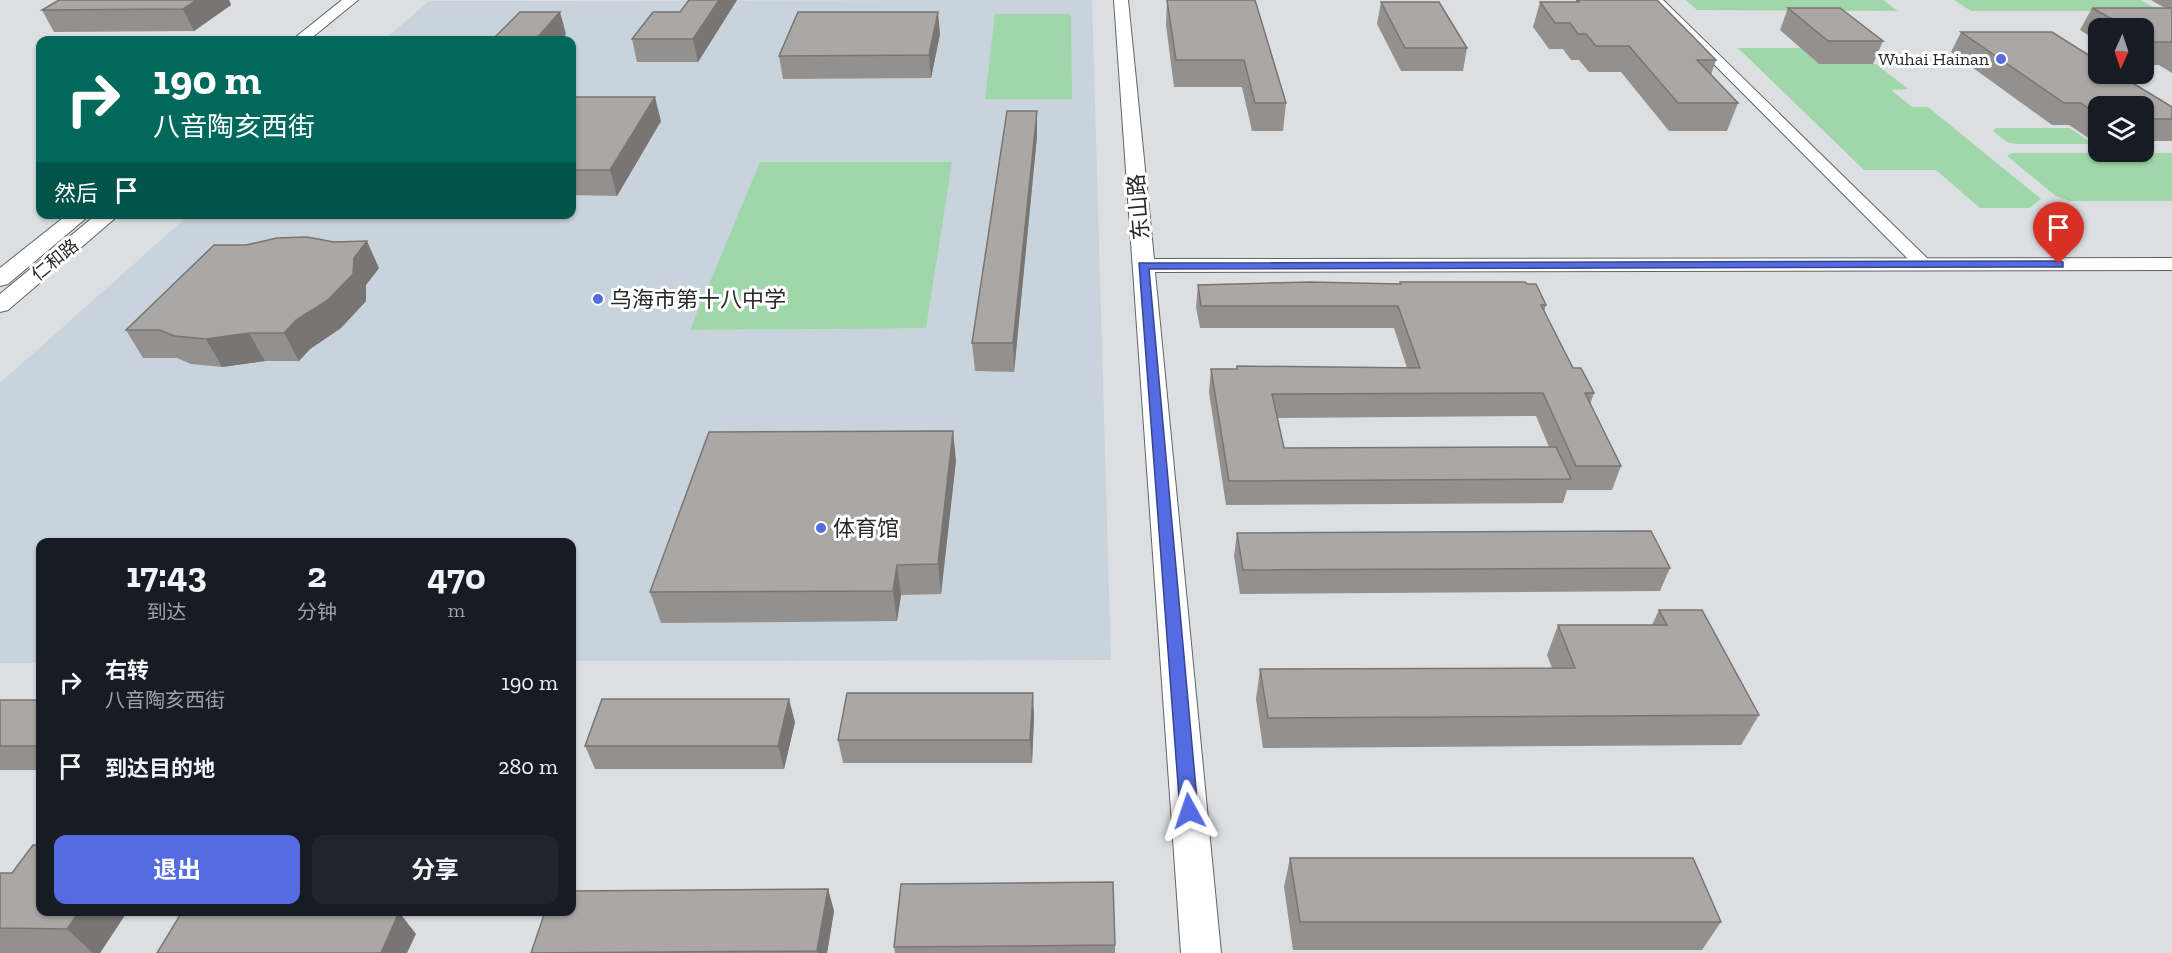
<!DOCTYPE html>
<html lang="zh">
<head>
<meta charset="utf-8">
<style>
	:root { --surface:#171b24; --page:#20242c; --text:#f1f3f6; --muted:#9ea1a6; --accent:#546be1 }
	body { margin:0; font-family:"Zilla Slab","Noto Sans SC",serif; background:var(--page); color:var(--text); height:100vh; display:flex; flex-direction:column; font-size:22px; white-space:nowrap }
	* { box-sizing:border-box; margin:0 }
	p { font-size:20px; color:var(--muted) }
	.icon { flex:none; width:33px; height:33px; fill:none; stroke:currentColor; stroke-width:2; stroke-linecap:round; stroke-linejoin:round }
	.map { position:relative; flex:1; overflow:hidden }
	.details { position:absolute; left:36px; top:538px; width:540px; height:378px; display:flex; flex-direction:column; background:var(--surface); border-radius:12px; box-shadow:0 2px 4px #0004 }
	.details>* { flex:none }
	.banner { position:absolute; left:36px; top:36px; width:540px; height:183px; border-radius:12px; box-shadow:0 2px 4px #0004; background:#00695c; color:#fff; overflow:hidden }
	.needle { width:39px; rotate:183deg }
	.buttons { position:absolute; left:2088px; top:18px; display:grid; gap:12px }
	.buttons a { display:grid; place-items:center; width:66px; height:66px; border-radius:12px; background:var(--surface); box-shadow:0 2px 4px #0004; font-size:30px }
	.pin { position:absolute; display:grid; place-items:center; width:51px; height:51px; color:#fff; margin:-62px -26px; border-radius:50% 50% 50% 0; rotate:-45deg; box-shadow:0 0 6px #0007 }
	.pin .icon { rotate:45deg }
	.me { position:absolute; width:66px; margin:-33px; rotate:355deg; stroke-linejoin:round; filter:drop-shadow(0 0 4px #0008) }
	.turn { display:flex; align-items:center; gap:21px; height:126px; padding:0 18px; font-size:27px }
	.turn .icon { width:78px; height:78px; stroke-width:2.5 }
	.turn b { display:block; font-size:42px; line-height:51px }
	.then { display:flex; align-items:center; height:57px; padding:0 18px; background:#0003; gap:12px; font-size:22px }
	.eta { display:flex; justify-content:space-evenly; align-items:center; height:102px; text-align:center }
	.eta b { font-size:36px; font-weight:700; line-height:42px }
	.button { display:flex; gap:12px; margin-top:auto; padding:12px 18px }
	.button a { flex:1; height:69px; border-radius:12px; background:var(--accent); color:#fff; font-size:24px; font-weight:700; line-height:69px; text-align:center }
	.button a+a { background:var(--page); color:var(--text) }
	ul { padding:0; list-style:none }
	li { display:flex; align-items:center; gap:18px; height:84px; padding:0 18px }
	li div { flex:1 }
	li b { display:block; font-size:22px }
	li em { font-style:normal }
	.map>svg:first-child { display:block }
	.built { fill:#c9d3db }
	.green { fill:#9fd7ab }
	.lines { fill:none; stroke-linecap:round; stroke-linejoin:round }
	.minor-casing { stroke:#616467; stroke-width:2 }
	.tertiary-casing { stroke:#616467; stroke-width:2 }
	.minor { fill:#fff; fill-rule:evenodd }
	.tertiary { fill:#fff; fill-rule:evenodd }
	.wall { fill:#93908e; fill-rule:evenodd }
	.shaded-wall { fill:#787574 }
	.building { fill:#aba7a5; stroke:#787574; stroke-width:1.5 }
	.route { fill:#546be1; stroke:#374692; stroke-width:1.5 }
	.poi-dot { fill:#546be1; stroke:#fff; stroke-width:2 }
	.labels { text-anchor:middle; stroke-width:6; stroke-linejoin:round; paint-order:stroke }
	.far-poi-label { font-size:18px; fill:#27292a; stroke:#fff; text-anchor:end }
	.far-street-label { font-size:18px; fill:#27292a; stroke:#fff }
	.street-label { font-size:22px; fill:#27292a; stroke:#fff }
	.poi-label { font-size:22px; fill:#27292a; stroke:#fff; text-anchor:start }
</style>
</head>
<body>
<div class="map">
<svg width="2172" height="953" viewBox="0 0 2172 953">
	<rect width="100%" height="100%" fill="#dcdfe2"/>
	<path class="built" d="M 1092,0 L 1111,660 L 572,661 L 572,543 L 40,543 L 40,663 L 0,663 L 0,383 L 189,215 L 572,214 L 572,40 L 384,40 L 429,1 Z"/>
	<g class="green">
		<path d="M 1686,0 L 1883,0 L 1898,11 L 1697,10 Z"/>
		<path d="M 1954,0 L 2140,0 L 2161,11 L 1971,11 Z"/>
		<path d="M 995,14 L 1071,14 L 1072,99 L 985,99 Z"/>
		<path d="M 1738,48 L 1801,48 L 1819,64 L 1876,64 L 1908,89 L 1891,90 L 1912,107 L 1928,107 L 2041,199 L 2029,208 L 1980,208 L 1936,170 L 1864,170 Z"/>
		<path d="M 1996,128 L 2070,128 L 2090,142 L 2098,142 L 2098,144 L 2016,144 L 2007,142 L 1993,131 Z"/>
		<path d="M 2012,153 L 2172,153 L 2172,201 L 2070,201 L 2056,196 L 2007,156 Z"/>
		<path d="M 760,162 L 952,162 L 926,328 L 690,330 Z"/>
	</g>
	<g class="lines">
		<g class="minor-casing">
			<path id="minor" d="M 1650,0 L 1663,0 L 1930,261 L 1932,265 L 1930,269 L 1918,269 Z"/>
		</g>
		<g class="tertiary-casing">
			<g id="tertiary">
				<path d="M 342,0 L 358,0 L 309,40 L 292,40 Z"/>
				<path d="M 1114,0 L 1128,0 L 1154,259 L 2172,258 L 2172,270 L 1155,272 L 1221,953 L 1181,953 Z"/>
				<path d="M 68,214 L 91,214 L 8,284 L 0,286 L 0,268 Z"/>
				<path d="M 97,214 L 120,214 L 8,310 L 0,312 L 0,294 Z"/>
			</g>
		</g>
		<use href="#minor" class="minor"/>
		<use href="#tertiary" class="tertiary"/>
	</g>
	<g class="wall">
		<path d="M 59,0 L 229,0 L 231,5 L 194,31 L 54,32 L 42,10 Z"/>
		<path d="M 689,0 L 737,0 L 698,62 L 637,62 L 632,39 L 680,12 Z"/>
		<path d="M 1167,0 L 1255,0 L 1286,103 L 1283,131 L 1252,131 L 1242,87 L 1174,87 L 1166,25 Z"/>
		<path d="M 1576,0 L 1657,0 L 1716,60 L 1711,75 L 1738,103 L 1727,131 L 1669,131 L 1621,72 L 1589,72 L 1579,60 L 1571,60 L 1563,49 L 1549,49 L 1533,27 L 1540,2 L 1576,2 Z"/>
		<path d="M 2151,0 L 2172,0 L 2172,73 L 2159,65 L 2144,65 L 2144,28 L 2098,28 L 2098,41 L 2080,30 L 2092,8 L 2165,8 Z"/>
		<path d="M 1381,2 L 1467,48 L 1463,71 L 1401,71 L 1377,24 Z"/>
		<path d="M 1788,8 L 1883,41 L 1873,64 L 1819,64 L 1780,30 Z"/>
		<path d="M 1961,32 L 2172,107 L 2172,141 L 2144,141 L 2144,106 L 2098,106 L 2098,141 L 2093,141 L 2069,125 L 2052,125 L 1951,52 Z"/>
		<path d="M 940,34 L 931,78 L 783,79 L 779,56 Z"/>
		<path d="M 572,97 L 661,121 L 617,196 L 572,195 Z"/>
		<path d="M 1037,111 L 1037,136 L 1014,372 L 975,371 L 972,343 Z"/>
		<path d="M 246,245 L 379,268 L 366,285 L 366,301 L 341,328 L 310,349 L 299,361 L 265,361 L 222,367 L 191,364 L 177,358 L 143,358 L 126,330 Z"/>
		<path d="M 1400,282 L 1527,284 L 1546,305 L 1544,312 L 1573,368 L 1594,393 L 1590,404 L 1621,466 L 1612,490 L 1567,490 L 1563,503 L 1226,505 L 1209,392 L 1211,369 L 1407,368 L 1394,328 L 1200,328 L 1196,307 L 1198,285 L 1399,284 ZM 1536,416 L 1549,447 L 1284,448 L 1277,418 Z"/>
		<path d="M 956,460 L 941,594 L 901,595 L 897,621 L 661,623 L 650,592 Z"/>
		<path d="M 1237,533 L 1670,568 L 1660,591 L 1240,594 L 1234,556 Z"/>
		<path d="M 1659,610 L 1759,715 L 1741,745 L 1263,748 L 1256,699 L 1260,669 L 1552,668 L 1547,655 L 1558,625 L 1652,625 Z"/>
		<rect x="0" y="700" width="40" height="70"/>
		<path d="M 1034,716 L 1032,763 L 843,763 L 838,740 Z"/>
		<path d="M 795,722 L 784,769 L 595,769 L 585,746 Z"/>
		<path d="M 1290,858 L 1721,922 L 1702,950 L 1293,950 L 1284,887 Z"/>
		<path d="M 0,873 L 40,912 L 127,912 L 100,953 L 0,953 Z"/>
		<path d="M 828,889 L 834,911 L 827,953 L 531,953 Z"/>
		<path d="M 1115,945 L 1115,953 L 895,953 L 894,947 Z"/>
	</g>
	<g class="shaded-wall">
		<path d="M 197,0 L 229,0 L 231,5 L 194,31 L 183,9 Z"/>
		<path d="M 719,0 L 737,0 L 698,62 L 693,39 Z"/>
		<path d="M 560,12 L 566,34 L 561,40 L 535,40 Z"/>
		<path d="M 938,12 L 940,34 L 931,78 L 929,55 Z"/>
		<path d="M 655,97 L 661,121 L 617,196 L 610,170 Z"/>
		<path d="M 1037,111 L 1037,136 L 1014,372 L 1013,343 Z"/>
		<path d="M 367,241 L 379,268 L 366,285 L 366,301 L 341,328 L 310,349 L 299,361 L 284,333 Z"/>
		<path d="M 249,333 L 265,361 L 222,367 L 206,339 Z"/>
		<path d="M 953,431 L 956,460 L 941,594 L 938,564 Z"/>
		<path d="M 897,565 L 901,595 L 897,621 L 893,591 Z"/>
		<path d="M 1033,693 L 1034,716 L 1032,763 L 1030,740 Z"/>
		<path d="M 789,699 L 795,722 L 784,769 L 778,746 Z"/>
		<path d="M 828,889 L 834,911 L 827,953 L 818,953 L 817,951 Z"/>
		<path d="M 79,912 L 127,912 L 100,953 L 93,953 L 67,929 Z"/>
		<path d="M 399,912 L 416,934 L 407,953 L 381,953 Z"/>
	</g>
	<g class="building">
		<path d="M 59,0 L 197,0 L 183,9 L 42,10 Z"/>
		<path d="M 689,0 L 719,0 L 693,39 L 632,39 L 653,12 L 680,12 Z"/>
		<path d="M 1167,0 L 1255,0 L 1286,103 L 1255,103 L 1244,60 L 1176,60 Z"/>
		<path d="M 1577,0 L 1657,0 L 1716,60 L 1697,60 L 1738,103 L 1678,103 L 1629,46 L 1596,46 L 1586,34 L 1578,34 L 1570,23 L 1555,23 L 1540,2 L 1579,2 Z"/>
		<path d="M 1381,2 L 1439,2 L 1467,48 L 1405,48 Z"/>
		<path d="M 1788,8 L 1840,8 L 1883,41 L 1828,41 Z"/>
		<path d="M 2092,8 L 2172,8 L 2172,42 L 2153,42 L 2144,37 L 2144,28 L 2129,28 Z"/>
		<path d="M 520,12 L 560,12 L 535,40 L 492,40 Z"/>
		<path d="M 798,12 L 938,12 L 929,55 L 779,56 Z"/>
		<path d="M 1961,32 L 2052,32 L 2098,61 L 2098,74 L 2118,74 L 2172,107 L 2172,119 L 2144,119 L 2144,106 L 2098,106 L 2098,115 L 2081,103 L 2064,103 Z"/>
		<path d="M 572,97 L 655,97 L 610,170 L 572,170 Z"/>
		<path d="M 1007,111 L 1037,111 L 1013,343 L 972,343 Z"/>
		<path d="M 307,237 L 334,242 L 367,241 L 354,258 L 353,274 L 328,300 L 296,320 L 284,333 L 249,333 L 206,339 L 174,336 L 160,330 L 126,330 L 214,245 L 246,245 L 277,238 Z"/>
		<path d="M 1310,282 L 1401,284 L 1400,282 L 1525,282 L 1527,284 L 1536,284 L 1546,305 L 1541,305 L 1573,368 L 1581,368 L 1594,393 L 1585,393 L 1621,466 L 1576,466 L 1543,393 L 1272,394 L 1284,448 L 1556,447 L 1571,479 L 1229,481 L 1211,369 L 1237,369 L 1237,366 L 1420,368 L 1398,306 L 1201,306 L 1198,285 Z"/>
		<path d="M 953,431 L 938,564 L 897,565 L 893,591 L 650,592 L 709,432 Z"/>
		<path d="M 1651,531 L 1670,568 L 1243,570 L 1237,533 Z"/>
		<path d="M 1659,610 L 1702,610 L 1759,715 L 1268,718 L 1260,669 L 1575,668 L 1558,625 L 1667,625 Z"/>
		<path d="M 847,693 L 1033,693 L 1030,740 L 838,740 Z"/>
		<path d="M 602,699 L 789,699 L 778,746 L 585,746 Z"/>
		<rect x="0" y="700" width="40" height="46"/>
		<path d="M 33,845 L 40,845 L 40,912 L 79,912 L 67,929 L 0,928 L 0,873 L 12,873 Z"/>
		<path d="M 1290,858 L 1693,858 L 1721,922 L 1300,922 Z"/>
		<path d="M 1113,882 L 1115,945 L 894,947 L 901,884 Z"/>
		<path d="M 828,889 L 817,951 L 531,953 L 545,912 L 572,912 L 572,891 Z"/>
		<path d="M 182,912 L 399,912 L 381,953 L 157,953 Z"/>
	</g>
	<path class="route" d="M 2059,261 L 2063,262 L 2063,267 L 1149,269 L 1198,811 L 1195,816 L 1189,819 L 1182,816 L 1180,811 L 1139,263 Z"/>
	<g class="poi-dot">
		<circle cx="2001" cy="59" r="6"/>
		<circle cx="598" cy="299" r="6"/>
		<circle cx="821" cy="528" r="6"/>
	</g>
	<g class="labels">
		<g class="far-poi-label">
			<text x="1989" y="65">Wuhai Hainan</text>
		</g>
		<g class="far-street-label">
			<text transform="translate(55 260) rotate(-39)" y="6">仁和路</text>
		</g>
		<g class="street-label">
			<text transform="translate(1138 207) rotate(-95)" y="8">东山路</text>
		</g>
		<g class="poi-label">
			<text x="610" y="307">乌海市第十八中学</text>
			<text x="833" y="536">体育馆</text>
		</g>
	</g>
</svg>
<div class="buttons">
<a><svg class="needle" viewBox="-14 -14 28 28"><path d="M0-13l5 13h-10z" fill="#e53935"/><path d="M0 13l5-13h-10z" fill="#9ea1a6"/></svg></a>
<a><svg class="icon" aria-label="layers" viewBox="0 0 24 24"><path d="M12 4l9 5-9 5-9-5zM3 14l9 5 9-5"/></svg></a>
</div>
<div class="pin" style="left:2059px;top:264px;background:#d93025"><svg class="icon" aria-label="arrive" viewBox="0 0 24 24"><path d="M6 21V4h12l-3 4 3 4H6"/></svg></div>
<svg class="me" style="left:1189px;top:811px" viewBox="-20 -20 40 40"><path d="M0-17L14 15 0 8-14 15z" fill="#546be1" stroke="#fff" stroke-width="4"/></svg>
<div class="banner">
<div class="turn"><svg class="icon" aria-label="right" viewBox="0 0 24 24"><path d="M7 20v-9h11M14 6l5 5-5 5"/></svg><div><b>190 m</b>八音陶亥西街</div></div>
<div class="then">然后<svg class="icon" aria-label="arrive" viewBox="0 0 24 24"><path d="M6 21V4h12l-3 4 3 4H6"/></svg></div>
</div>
<section class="details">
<div class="eta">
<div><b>17:43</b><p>到达</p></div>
<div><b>2</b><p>分钟</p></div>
<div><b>470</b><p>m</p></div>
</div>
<ul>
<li><svg class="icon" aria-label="right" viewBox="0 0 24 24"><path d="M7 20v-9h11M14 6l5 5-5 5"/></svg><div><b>右转</b><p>八音陶亥西街</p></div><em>190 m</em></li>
<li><svg class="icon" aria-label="arrive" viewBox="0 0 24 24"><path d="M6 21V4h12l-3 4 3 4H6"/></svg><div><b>到达目的地</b></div><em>280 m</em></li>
</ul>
<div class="button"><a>退出</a><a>分享</a></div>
</section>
</div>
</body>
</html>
